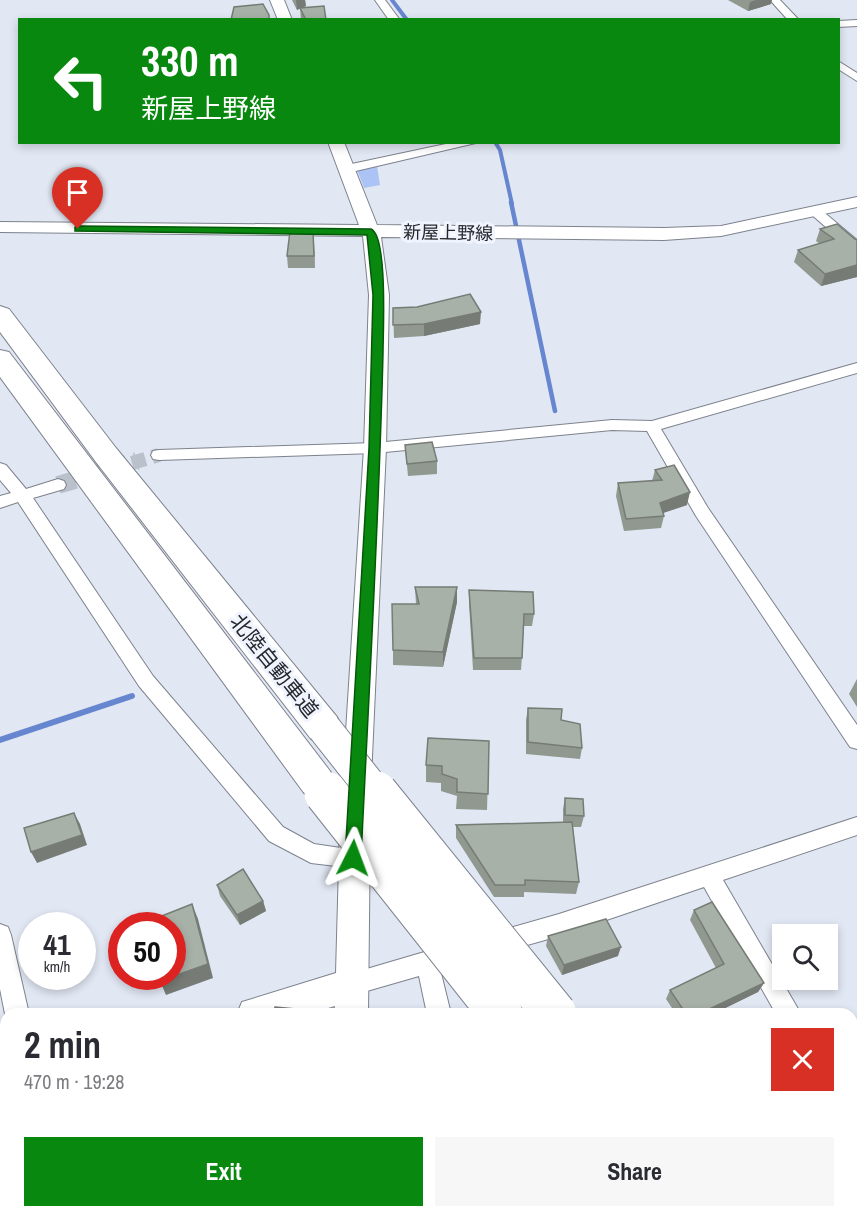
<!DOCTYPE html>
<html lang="en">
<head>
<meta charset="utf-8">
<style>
	:root { --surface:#fff; --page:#f7f7f7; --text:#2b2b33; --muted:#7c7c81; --accent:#08880f }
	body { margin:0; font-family:"Archivo Narrow","Noto Sans JP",sans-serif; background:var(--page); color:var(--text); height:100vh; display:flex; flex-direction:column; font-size:22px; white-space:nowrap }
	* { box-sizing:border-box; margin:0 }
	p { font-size:20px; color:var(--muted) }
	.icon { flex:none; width:33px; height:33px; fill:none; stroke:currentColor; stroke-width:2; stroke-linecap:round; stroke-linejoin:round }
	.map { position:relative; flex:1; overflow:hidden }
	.sheet { position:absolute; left:0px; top:1008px; width:858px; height:210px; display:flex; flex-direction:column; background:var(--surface); border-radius:18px 18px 0 0; box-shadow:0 3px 9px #0003 }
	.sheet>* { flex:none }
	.top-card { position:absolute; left:18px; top:18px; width:822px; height:126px; border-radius:0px; box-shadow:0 3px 9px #0003; background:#08880f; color:#fff; overflow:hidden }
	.buttons { position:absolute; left:772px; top:924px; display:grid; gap:12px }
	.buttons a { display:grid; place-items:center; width:66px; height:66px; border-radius:0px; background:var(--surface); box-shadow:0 3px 9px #0003; font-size:30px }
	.speed { position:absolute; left:18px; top:912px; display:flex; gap:12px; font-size:30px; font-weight:700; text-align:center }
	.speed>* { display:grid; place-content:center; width:78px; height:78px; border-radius:50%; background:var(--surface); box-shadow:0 3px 9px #0003; line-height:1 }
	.speed small { font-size:15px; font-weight:400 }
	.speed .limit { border:9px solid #d22; background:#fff; color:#111 }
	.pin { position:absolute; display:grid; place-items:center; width:51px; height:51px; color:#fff; margin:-62px -26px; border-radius:50% 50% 50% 0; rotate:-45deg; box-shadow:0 0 6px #0007 }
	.pin .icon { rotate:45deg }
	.me { position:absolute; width:66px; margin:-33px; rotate:3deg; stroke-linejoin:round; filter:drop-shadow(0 0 4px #0008) }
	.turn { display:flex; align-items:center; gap:21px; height:126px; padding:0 24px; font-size:27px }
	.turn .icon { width:78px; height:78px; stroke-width:2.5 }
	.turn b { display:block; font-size:42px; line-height:51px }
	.round { display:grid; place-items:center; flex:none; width:63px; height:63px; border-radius:0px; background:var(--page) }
	.summary { display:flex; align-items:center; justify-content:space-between; height:102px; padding:0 24px }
	h1 { font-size:36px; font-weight:800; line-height:45px }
	.button { display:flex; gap:12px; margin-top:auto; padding:12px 24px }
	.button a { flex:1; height:69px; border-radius:0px; background:var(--accent); color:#fff; font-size:24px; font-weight:800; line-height:69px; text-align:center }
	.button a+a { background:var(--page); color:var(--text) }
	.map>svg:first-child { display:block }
	.green { fill:#acc3f6 }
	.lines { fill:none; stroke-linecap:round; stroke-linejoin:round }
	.stream-far2 { stroke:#6786d0; stroke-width:4 }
	.stream-far1 { stroke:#6786d0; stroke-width:4.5 }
	.stream { stroke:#6786d0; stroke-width:6 }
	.street-tunnel-far1 { stroke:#bbc1cb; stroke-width:14; stroke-dasharray:14 7; stroke-linecap:butt }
	.street-tunnel { stroke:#bbc1cb; stroke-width:18; stroke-dasharray:18 9; stroke-linecap:butt }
	.street-casing { stroke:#7d828d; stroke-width:2 }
	.secondary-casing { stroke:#7d828d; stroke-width:2 }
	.highway-casing { stroke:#7d828d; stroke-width:2 }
	.street { fill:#fff; fill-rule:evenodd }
	.secondary { fill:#fff; fill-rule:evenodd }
	.highway { fill:#fff; fill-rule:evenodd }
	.highway-bridge-far1-casing { stroke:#7d828d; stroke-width:35; stroke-linecap:butt }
	.highway-bridge-casing { stroke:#7d828d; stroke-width:45; stroke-linecap:butt }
	.highway-bridge-far1 { stroke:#fff; stroke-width:33 }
	.highway-bridge { stroke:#fff; stroke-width:43 }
	.wall { fill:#909890 }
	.shaded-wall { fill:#767c75 }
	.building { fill:#a8b1a7; stroke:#767c75; stroke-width:1.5 }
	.route { fill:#08880f; stroke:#05580a; stroke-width:1.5 }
	.labels { text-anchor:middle; stroke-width:6; stroke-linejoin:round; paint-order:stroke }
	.far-street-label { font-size:18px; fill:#25272b; stroke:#f0f4fe }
	.street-label { font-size:21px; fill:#25272b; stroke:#f0f4fe }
</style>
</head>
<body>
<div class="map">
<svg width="857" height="1218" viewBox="0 0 857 1218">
	<rect width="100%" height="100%" fill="#e1e7f3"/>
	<path class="green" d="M 377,166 L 380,185 L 364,188 L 357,170 Z"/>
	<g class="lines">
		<g class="stream-far2">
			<path d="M 392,0 L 407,20"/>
			<path d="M 495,142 L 500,150 L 512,204"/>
		</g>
		<path class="stream-far1" d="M 511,202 L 555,411"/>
		<path class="stream" d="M 0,740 L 132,696"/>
		<path class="street-tunnel-far1" d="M 132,463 L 159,455"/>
		<path class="street-tunnel" d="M 58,485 L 137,461"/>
		<g class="street-casing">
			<g id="street">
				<path d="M 375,0 L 385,0 L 400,20 L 389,20 Z"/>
				<path d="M 770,0 L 780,0 L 799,20 L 788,20 Z"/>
				<path d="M 857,20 L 857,26 L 838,27 L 838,21 Z"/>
				<path d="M 838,61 L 857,73 L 857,81 L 838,69 Z"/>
				<path d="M 455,142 L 480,142 L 347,173 L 341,169 L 347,165 Z"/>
				<path d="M 816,208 L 820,209 L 857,240 L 857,251 L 852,250 L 812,215 L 810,212 L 812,209 Z"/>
				<path d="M 857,363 L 857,373 L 661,429 L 708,508 L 857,725 L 857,749 L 850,747 L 696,516 L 647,431 L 612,430 L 375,453 L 159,460 L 153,459 L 151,455 L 153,451 L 159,450 L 375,443 L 612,420 L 652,421 Z"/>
				<path d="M 0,463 L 6,465 L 26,489 L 58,479 L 64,481 L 66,485 L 64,489 L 33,498 L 153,676 L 283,827 L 314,844 L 361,851 L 364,858 L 361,865 L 353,868 L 311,863 L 269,841 L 139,686 L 18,502 L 0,508 L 0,496 L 11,493 L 0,480 Z"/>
				<path d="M 857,817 L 857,835 L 723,880 L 801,1014 L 776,1014 L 704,887 L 559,936 L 496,954 L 488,951 L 485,943 L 488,935 L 496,932 L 559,914 Z"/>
				<path d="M 0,924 L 8,927 L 11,935 L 29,1014 L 5,1014 L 0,989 Z"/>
				<path d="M 455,943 L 463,946 L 466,954 L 463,962 L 440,969 L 451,1014 L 427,1014 L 419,976 L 353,995 L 345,992 L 341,984 L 345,976 L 353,973 Z"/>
				<path d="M 852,1111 L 857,1113 L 857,1145 L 852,1142 Z"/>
				<path d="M 540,1212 L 569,1212 L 571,1218 L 542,1218 Z"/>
			</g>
		</g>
		<g class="secondary-casing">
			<g id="secondary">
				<path d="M 270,0 L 284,0 L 292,20 L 278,20 Z"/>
				<path d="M 328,142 L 344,142 L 377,225 L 664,228 L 721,226 L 857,197 L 857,207 L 721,236 L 664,240 L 381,237 L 389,295 L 386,448 L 371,779 L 367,788 L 357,791 L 347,788 L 343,779 L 364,448 L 369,295 L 363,236 L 0,232 L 0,222 L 359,225 Z"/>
				<path d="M 355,815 L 365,819 L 370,828 L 368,1014 L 334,1014 L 335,1006 L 308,1014 L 237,1014 L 242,1002 L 336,973 L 340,828 L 345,819 Z"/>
				<path d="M 6,1077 L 6,1111 L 0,1113 L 0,1079 Z"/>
				<rect x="322" y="1212" width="38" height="6"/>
			</g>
		</g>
		<g class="highway-casing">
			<g id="highway">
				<path d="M 0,306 L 9,309 L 116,448 L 337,717 L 342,728 L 337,739 L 324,743 L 311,739 L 96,462 L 0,332 Z"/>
				<path d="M 0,350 L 9,352 L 330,771 L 336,782 L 330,793 L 317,798 L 304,793 L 0,377 Z"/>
				<path d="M 634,1212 L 685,1212 L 687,1218 L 637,1218 Z"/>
				<path d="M 696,1212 L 747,1212 L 749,1218 L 699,1218 Z"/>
			</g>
		</g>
		<use href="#street" class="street"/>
		<use href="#secondary" class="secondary"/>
		<use href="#highway" class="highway"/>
		<g class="highway-bridge-far1-casing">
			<g id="highway-bridge-far1">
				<path d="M 324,728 L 377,795"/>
				<path d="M 317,782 L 327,795"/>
			</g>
		</g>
		<g class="highway-bridge-casing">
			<g id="highway-bridge">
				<path d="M 326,793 L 501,1014"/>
				<path d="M 376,793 L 555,1014"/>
			</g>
		</g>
		<use href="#highway-bridge-far1" class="highway-bridge-far1"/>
		<use href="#highway-bridge" class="highway-bridge"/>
	</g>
	<g class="wall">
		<path d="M 292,0 L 305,0 L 306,6 L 301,8 L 326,20 L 301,20 L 300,8 L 297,10 Z"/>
		<path d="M 728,0 L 772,0 L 771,4 L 748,11 Z"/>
		<path d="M 820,229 L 857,240 L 857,277 L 821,286 L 794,262 L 798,250 L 820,244 L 816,241 Z"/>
		<path d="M 313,231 L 315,268 L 288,268 L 287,256 Z"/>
		<path d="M 393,308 L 480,324 L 424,336 L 394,338 Z"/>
		<path d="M 405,445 L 437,461 L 437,474 L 408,476 Z"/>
		<path d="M 655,470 L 687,505 L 663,513 L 664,516 L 661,528 L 624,531 L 616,496 L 618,483 L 652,481 Z"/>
		<path d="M 415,587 L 457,602 L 443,667 L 393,665 L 393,650 L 416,604 Z"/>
		<path d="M 469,590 L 534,614 L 532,626 L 524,626 L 521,670 L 473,670 L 469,603 Z"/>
		<path d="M 857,679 L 857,707 L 849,694 Z"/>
		<path d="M 528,708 L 561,720 L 582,748 L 580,759 L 526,754 L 526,720 Z"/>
		<path d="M 489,741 L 487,810 L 456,809 L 457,796 L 441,791 L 441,783 L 426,782 L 426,765 Z"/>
		<path d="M 565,798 L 584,816 L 581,827 L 573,827 L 579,882 L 576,894 L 524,892 L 524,897 L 494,897 L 456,838 L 456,825 L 563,822 L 563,809 Z"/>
		<path d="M 217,885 L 263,901 L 266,911 L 240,925 L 220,896 Z"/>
		<path d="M 694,910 L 764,983 L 758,992 L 713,1014 L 676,1014 L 666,999 L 670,990 L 716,968 L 690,920 Z"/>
		<path d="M 548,936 L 618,956 L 562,975 L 546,946 Z"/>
		<path d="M 245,1212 L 306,1212 L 246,1214 Z"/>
	</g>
	<g class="shaded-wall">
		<path d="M 296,0 L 305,0 L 306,6 L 297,10 Z"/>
		<path d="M 756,0 L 772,0 L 771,4 L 748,11 L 750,2 Z"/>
		<path d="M 313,231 L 314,243 L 315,268 L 314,256 Z"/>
		<path d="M 857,265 L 857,277 L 821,286 L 825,274 Z"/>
		<path d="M 481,312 L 480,324 L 424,336 L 424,324 Z"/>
		<path d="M 690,492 L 687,505 L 657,515 L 660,503 Z"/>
		<path d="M 457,587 L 457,602 L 443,667 L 443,652 Z"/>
		<path d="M 74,813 L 80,824 L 87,845 L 37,863 L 31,852 Z"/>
		<path d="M 263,901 L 266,911 L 240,925 L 237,915 Z"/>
		<path d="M 192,904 L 198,919 L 213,978 L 166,995 L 160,981 Z"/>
		<path d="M 621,947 L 618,956 L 562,975 L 564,965 Z"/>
		<path d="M 764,983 L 758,992 L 713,1014 L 699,1014 Z"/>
		<path d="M 2,1114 L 6,1118 L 6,1134 Z"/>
		<path d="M 6,1143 L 6,1156 L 0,1159 L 0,1145 Z"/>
		<path d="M 857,1182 L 857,1186 L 852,1188 L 852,1185 Z"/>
	</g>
	<g class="building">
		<path d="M 263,4 L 269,15 L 269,20 L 231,20 L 234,7 Z"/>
		<path d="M 324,6 L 326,20 L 306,20 L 300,8 Z"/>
		<path d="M 837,224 L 855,239 L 857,240 L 857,265 L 825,274 L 798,250 L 834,239 L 820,229 Z"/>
		<path d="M 290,231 L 313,231 L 314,256 L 287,256 Z"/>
		<path d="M 470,294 L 481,312 L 424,324 L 393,325 L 393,308 L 417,307 Z"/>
		<path d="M 432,442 L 437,461 L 407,464 L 405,445 Z"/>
		<path d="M 674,465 L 690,492 L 660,503 L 664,516 L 626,519 L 618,483 L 662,480 L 655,470 Z"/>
		<path d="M 415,587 L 457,587 L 443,652 L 393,650 L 392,604 L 419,604 Z"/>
		<path d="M 469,590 L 533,592 L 534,614 L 524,614 L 522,658 L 474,658 Z"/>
		<path d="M 528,708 L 562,709 L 561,720 L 580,724 L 582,748 L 528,742 Z"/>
		<path d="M 428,738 L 489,741 L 488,794 L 457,792 L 457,779 L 442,774 L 442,766 L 426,765 Z"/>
		<path d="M 565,798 L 583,799 L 584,816 L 565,815 Z"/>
		<path d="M 74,813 L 82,835 L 31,852 L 24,828 Z"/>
		<path d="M 572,822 L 579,882 L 525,880 L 525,885 L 495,885 L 456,825 Z"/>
		<path d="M 243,869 L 263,901 L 237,915 L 217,885 Z"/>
		<path d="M 712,902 L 764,983 L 699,1014 L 686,1014 L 670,990 L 724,964 L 694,910 Z"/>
		<path d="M 192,904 L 208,964 L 160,981 L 158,976 L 172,976 L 172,926 L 145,926 L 144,923 Z"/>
		<path d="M 606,919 L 621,947 L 564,965 L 548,936 Z"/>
		<path d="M 275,1007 L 317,1011 L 317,1014 L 273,1014 Z"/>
		<path d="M 2,1114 L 6,1134 L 6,1143 L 0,1145 L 0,1115 Z"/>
		<path d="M 852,1129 L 857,1138 L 857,1182 L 854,1183 L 852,1180 Z"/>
		<path d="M 230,1212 L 231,1218 L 219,1218 Z"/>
	</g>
	<path class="route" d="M 78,226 L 371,229 C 388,236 383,333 383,353 C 379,521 369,690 361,858 L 359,864 L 353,866 L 347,864 L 345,858 L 369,448 L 373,295 L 367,235 L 75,231 L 75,227 Z"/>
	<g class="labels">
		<g class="far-street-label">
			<text transform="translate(448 233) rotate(1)" y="6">新屋上野線</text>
		</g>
		<g class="street-label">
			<text transform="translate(274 666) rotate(51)" y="7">北陸自動車道</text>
		</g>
	</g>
</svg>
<div class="buttons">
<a><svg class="icon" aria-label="search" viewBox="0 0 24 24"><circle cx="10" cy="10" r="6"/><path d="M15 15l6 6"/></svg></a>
</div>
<div class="speed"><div>41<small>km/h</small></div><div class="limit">50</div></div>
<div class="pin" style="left:78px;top:229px;background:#d93025"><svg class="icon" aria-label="arrive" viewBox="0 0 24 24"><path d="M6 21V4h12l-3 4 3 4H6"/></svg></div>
<svg class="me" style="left:353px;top:858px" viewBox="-20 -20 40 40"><path d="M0-17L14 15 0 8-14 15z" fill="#08880f" stroke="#fff" stroke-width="4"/></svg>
<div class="top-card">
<div class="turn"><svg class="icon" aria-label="left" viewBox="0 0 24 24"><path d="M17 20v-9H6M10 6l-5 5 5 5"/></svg><div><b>330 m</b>新屋上野線</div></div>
</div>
<section class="sheet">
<div class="summary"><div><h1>2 min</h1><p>470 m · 19:28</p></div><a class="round" style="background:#d93025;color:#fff"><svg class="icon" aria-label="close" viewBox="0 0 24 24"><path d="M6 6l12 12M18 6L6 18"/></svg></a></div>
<div class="button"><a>Exit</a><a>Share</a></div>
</section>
</div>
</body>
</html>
